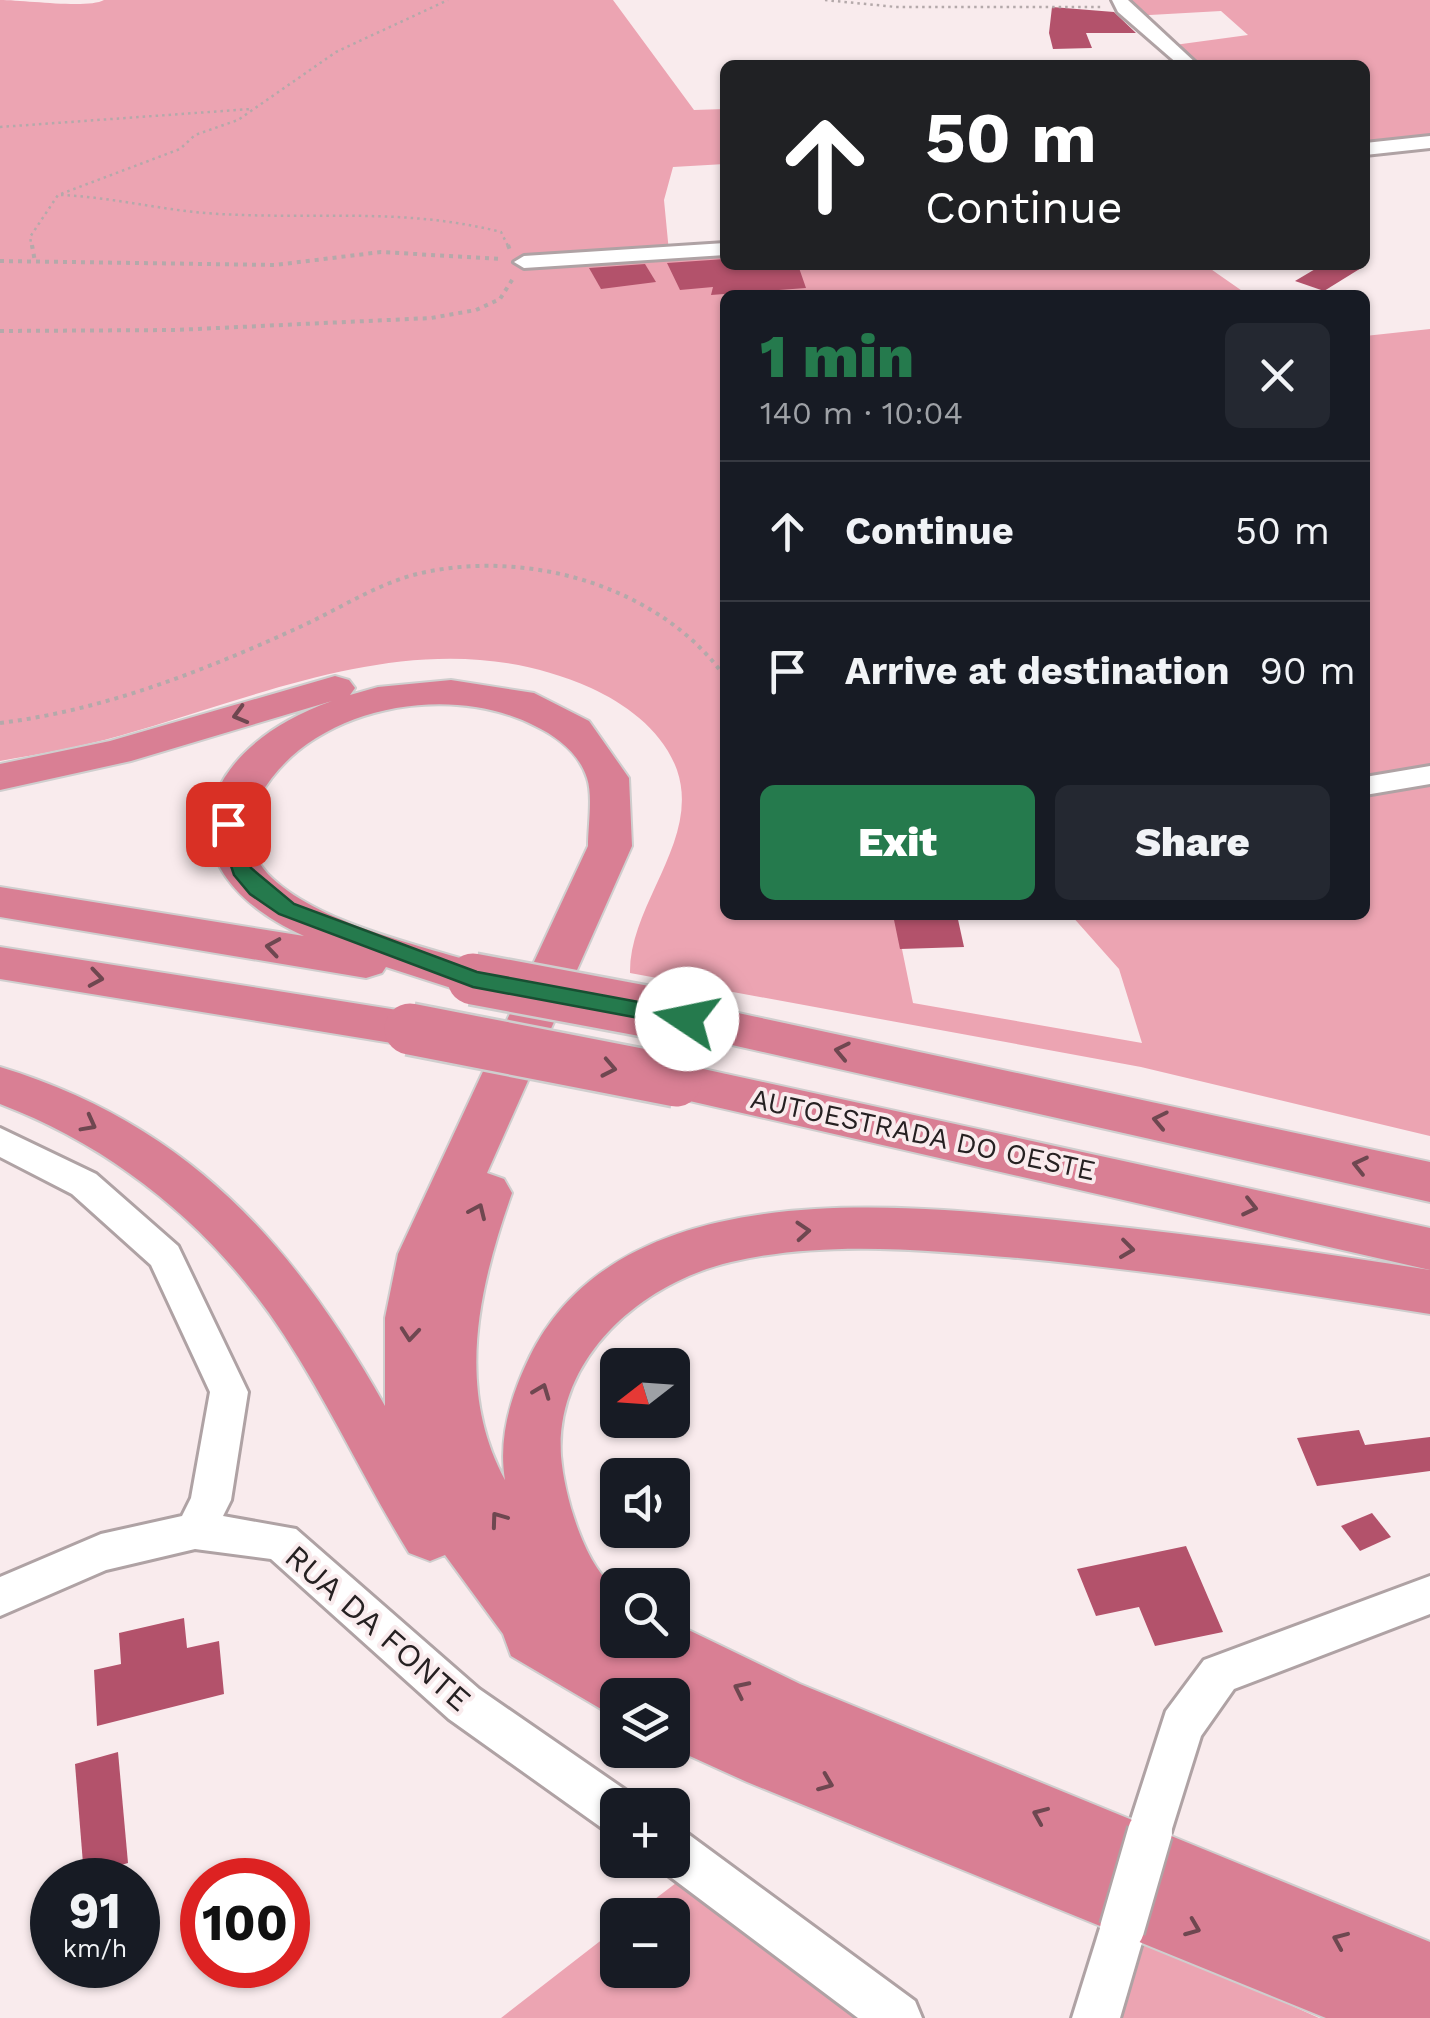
<!DOCTYPE html>
<html lang="en">
<head>
<meta charset="utf-8">
<style>
	:root { --surface:#171b24; --page:#242831; --text:#f1f3f6; --muted:#9ea1a6; --line:#363941; --accent:#257a4d }
	body { margin:0; font-family:"Work Sans",sans-serif; background:var(--page); color:var(--text); height:100vh; display:flex; flex-direction:column; font-size:38px; white-space:nowrap }
	* { box-sizing:border-box; margin:0 }
	p { font-size:32px; color:var(--muted) }
	.icon { flex:none; width:55px; height:55px; fill:none; stroke:currentColor; stroke-width:2; stroke-linecap:round; stroke-linejoin:round }
	.map { position:relative; flex:1; overflow:hidden }
	.sheet { position:absolute; left:720px; top:290px; width:650px; height:630px; display:flex; flex-direction:column; background:var(--surface); border-radius:15px; box-shadow:0 2px 8px #0004 }
	.sheet>* { flex:none }
	.hud { position:absolute; left:720px; top:60px; width:650px; height:210px; border-radius:15px; box-shadow:0 2px 8px #0004; background:#202124; color:#fff; overflow:hidden }
	.needle { width:65px; rotate:253deg }
	.tools { position:absolute; left:600px; top:1348px; display:grid; gap:20px }
	.tools a { display:grid; place-items:center; width:90px; height:90px; border-radius:15px; background:var(--surface); box-shadow:0 2px 8px #0004; font-size:50px }
	.speed { position:absolute; left:30px; top:1858px; display:flex; gap:20px; font-size:50px; font-weight:700; text-align:center }
	.speed>* { display:grid; place-content:center; width:130px; height:130px; border-radius:50%; background:var(--surface); box-shadow:0 2px 8px #0004; line-height:1 }
	.speed small { font-size:25px; font-weight:400 }
	.speed .limit { border:15px solid #d22; background:#fff; color:#111 }
	.pin { position:absolute; display:grid; place-items:center; width:85px; height:85px; color:#fff; margin:-42px; border-radius:20px; box-shadow:0 5px 15px #0006 }
	.me { position:absolute; width:110px; margin:-55px; rotate:281deg; stroke-linejoin:round; filter:drop-shadow(0 0 8px #0008) }
	.turn { display:flex; align-items:center; gap:35px; height:210px; padding:0 40px; font-size:45px }
	.turn .icon { width:130px; height:130px; stroke-width:2.5 }
	.turn b { display:block; font-size:70px; line-height:85px }
	.round { display:grid; place-items:center; flex:none; width:105px; height:105px; border-radius:15px; background:var(--page) }
	.summary { display:flex; align-items:center; justify-content:space-between; height:170px; padding:0 40px }
	h1 { font-size:60px; font-weight:800; line-height:75px; color:var(--accent) }
	.primary-button { display:flex; gap:20px; margin-top:auto; padding:20px 40px }
	.primary-button a { flex:1; height:115px; border-radius:15px; background:var(--accent); color:#fff; font-size:40px; font-weight:800; line-height:115px; text-align:center }
	.primary-button a+a { background:var(--page); color:var(--text) }
	ul { padding:0; list-style:none }
	li { display:flex; align-items:center; gap:30px; height:140px; padding:0 40px; border-top:2px solid var(--line) }
	li div { flex:1 }
	li b { display:block; font-size:38px }
	li em { font-style:normal }
	.map>svg:first-child { display:block }
	.green { fill:#eca4b2 }
	.building { fill:#b3526b }
	.lines { fill:none; stroke-linecap:round; stroke-linejoin:round }
	.minor-casing { stroke:#afa2a4; stroke-width:6 }
	.highway-casing { stroke:#cfcece; stroke-width:4 }
	.path-far1 { stroke:#b4a9aa; stroke-width:2.5; stroke-dasharray:2.5 4; stroke-linecap:butt }
	.path { stroke:#b4a9aa; stroke-width:4; stroke-dasharray:4 5; stroke-linecap:butt }
	.minor { fill:#fff; fill-rule:evenodd }
	.highway { fill:#d97f94; fill-rule:evenodd }
	.minor-bridge-casing { stroke:#afa2a4; stroke-width:49; stroke-linecap:butt }
	.highway-bridge-casing { stroke:#cfcece; stroke-width:56; stroke-linecap:butt }
	.minor-bridge { stroke:#fff; stroke-width:44 }
	.highway-bridge { stroke:#d97f94; stroke-width:51 }
	.oneway { stroke:#6e4750 }
	.route { fill:#257a4d; stroke:#184f32; stroke-width:2.5 }
	.labels { text-anchor:middle; stroke-width:8; stroke-linejoin:round; paint-order:stroke }
	.street-label { font-size:28px; fill:#262122; stroke:#f9ebed }
	.near-street-label { font-size:32px; fill:#262122; stroke:#f9ebed }
</style>
</head>
<body>
<div class="map">
<svg width="1430" height="2018" viewBox="0 0 1430 2018">
	<rect width="100%" height="100%" fill="#f9ebed"/>
	<g class="green">
		<path d="M 0,0 C 25,0 88,9 104,0 L 613,0 L 694,110 L 725,109 L 725,164 L 673,167 L 664,200 L 669,252 L 725,249 L 725,265 L 1205,265 L 1248,295 L 725,295 L 725,915 L 895,915 L 913,1003 L 1142,1043 L 1119,969 L 1071,915 L 1365,915 L 1365,336 L 1430,329 L 1430,1136 L 1141,1067 L 630,973 C 629,904 701,840 677,770 C 663,731 626,704 591,688 C 432,617 275,692 119,736 C 80,747 40,754 0,761 Z"/>
		<path d="M 1120,0 L 1430,0 L 1430,142 L 1365,149 L 1365,65 L 1189,65 L 1167,46 L 1248,35 L 1221,11 L 1132,16 Z"/>
		<path d="M 697,1867 L 898,2018 L 501,2018 L 617,1928 L 618,1970 L 672,1970 L 672,1915 L 634,1915 Z"/>
		<path d="M 1122,1929 L 1319,2018 L 1096,2018 Z"/>
	</g>
	<g class="building">
		<path d="M 1052,7 L 1114,12 L 1136,33 L 1086,33 L 1092,48 L 1053,49 L 1049,33 Z"/>
		<path d="M 725,259 L 725,265 L 798,265 L 806,288 L 711,295 L 713,287 L 680,290 L 667,263 Z"/>
		<path d="M 645,264 L 656,282 L 601,289 L 589,268 Z"/>
		<path d="M 1322,265 L 1366,265 L 1324,291 L 1295,281 Z"/>
		<path d="M 893,915 L 957,915 L 964,947 L 900,949 Z"/>
		<path d="M 1359,1430 L 1365,1445 L 1430,1437 L 1430,1471 L 1317,1486 L 1297,1438 Z"/>
		<path d="M 1372,1513 L 1391,1537 L 1360,1551 L 1341,1526 Z"/>
		<path d="M 1186,1546 L 1223,1632 L 1155,1646 L 1139,1607 L 1096,1616 L 1077,1569 Z"/>
		<path d="M 184,1618 L 187,1648 L 219,1641 L 224,1694 L 97,1726 L 94,1670 L 121,1664 L 119,1633 Z"/>
		<path d="M 118,1752 L 128,1863 L 84,1876 L 75,1764 Z"/>
	</g>
	<g class="lines">
		<g class="minor-casing">
			<g id="minor">
				<path d="M 1112,0 L 1128,0 L 1198,65 L 1179,65 L 1118,12 Z"/>
				<path d="M 1430,136 L 1430,148 L 1365,155 L 1365,143 Z"/>
				<path d="M 725,243 L 725,255 L 524,268 L 514,262 L 524,256 Z"/>
				<path d="M 1430,766 L 1430,784 L 1365,795 L 1365,777 Z"/>
				<path d="M 0,1128 L 96,1174 L 178,1246 L 248,1392 L 231,1500 L 223,1516 L 296,1529 L 479,1689 L 634,1796 L 638,1805 L 618,1805 L 618,1834 L 602,1828 L 449,1719 L 271,1559 L 195,1549 L 106,1570 L 0,1616 L 0,1577 L 101,1534 L 182,1516 L 191,1498 L 210,1392 L 151,1265 L 72,1194 L 0,1157 Z"/>
				<path d="M 1430,1576 L 1430,1614 L 1234,1689 L 1201,1736 L 1166,1848 L 1150,1855 L 1134,1848 L 1127,1832 L 1166,1711 L 1204,1660 Z"/>
				<path d="M 672,1827 L 688,1834 L 915,2001 L 922,2018 L 858,2018 L 656,1866 L 653,1860 L 672,1860 Z"/>
				<path d="M 1122,1905 L 1139,1912 L 1146,1929 L 1120,2018 L 1072,2018 L 1105,1912 Z"/>
			</g>
		</g>
		<g class="highway-casing">
			<g id="highway">
				<path d="M 335,676 L 349,680 L 355,688 L 350,695 L 378,687 L 451,680 L 534,693 L 589,721 L 629,778 L 632,846 L 487,1173 L 504,1179 L 512,1193 C 479,1286 455,1388 505,1480 C 498,1437 511,1395 530,1356 C 623,1168 913,1205 1084,1223 C 1200,1235 1315,1252 1430,1270 L 1430,1314 C 1293,1292 1156,1271 1018,1258 C 924,1250 824,1240 731,1262 C 642,1283 555,1357 561,1456 C 564,1495 585,1569 618,1590 L 618,1640 L 672,1640 L 672,1622 L 800,1684 L 1430,1942 L 1430,2018 L 1326,2018 L 747,1782 L 672,1748 L 672,1695 L 618,1695 L 618,1719 L 511,1656 L 503,1634 L 445,1555 L 430,1561 L 409,1553 C 365,1482 330,1405 284,1335 C 215,1230 118,1149 0,1104 L 0,1067 C 185,1123 293,1242 385,1406 L 385,1318 L 398,1254 L 588,846 C 588,826 593,796 587,778 C 579,753 556,736 535,726 C 448,681 309,707 260,796 C 246,821 247,851 267,873 C 315,924 425,946 490,967 L 496,979 L 490,991 L 473,995 L 386,967 L 382,973 L 366,978 L 0,917 L 0,887 L 304,936 C 154,868 197,748 332,701 L 131,761 L 0,790 L 0,764 L 110,741 ZM 659,1679 L 670,1685 L 663,1688 Z"/>
				<path d="M 0,947 L 410,1012 L 427,1017 L 434,1029 L 427,1041 L 410,1046 L 0,979 Z"/>
				<path d="M 687,1002 L 1430,1162 L 1430,1202 L 670,1031 L 663,1019 L 670,1007 Z"/>
				<path d="M 676,1063 L 1430,1228 L 1430,1270 L 659,1094 L 651,1081 L 659,1068 Z"/>
			</g>
		</g>
		<g class="path-far1">
			<path d="M 825,0 L 896,7 L 1101,7"/>
			<path d="M 0,127 L 251,109"/>
			<path d="M 61,195 C 110,197 157,209 205,213 C 307,221 399,206 501,232 L 509,248"/>
			<path d="M 32,248 L 30,237 L 58,195 L 180,149 L 195,135 L 238,120 L 336,52 L 448,0"/>
		</g>
		<g class="path">
			<path d="M 32,245 L 35,262"/>
			<path d="M 508,245 L 510,250"/>
			<path d="M 0,261 L 275,265 L 381,252 L 501,259"/>
			<path d="M 0,331 L 175,330 L 431,318 L 476,310 L 500,299 L 514,277"/>
			<path d="M 0,723 C 105,710 206,670 302,626 C 343,607 381,581 426,572 C 531,550 661,587 725,677"/>
		</g>
		<use href="#minor" class="minor"/>
		<use href="#highway" class="highway"/>
		<g class="minor-bridge-casing">
			<path id="minor-bridge" d="M 1122,1929 L 1150,1832"/>
		</g>
		<g class="highway-bridge-casing">
			<g id="highway-bridge">
				<path d="M 473,979 L 687,1019"/>
				<path d="M 410,1029 L 676,1081"/>
			</g>
		</g>
		<use href="#minor-bridge" class="minor-bridge"/>
		<use href="#highway-bridge" class="highway-bridge"/>
	</g>
	<defs><path id="oneway-chevron" d="M-2-3.5L2.5 0L-2 3.5" fill="none" stroke-width="1.6" stroke-linecap="round" stroke-linejoin="round" transform="scale(2.5)"/></defs>
	<g class="oneway">
		<use href="#oneway-chevron" transform="translate(240 715) rotate(164)"/>
		<use href="#oneway-chevron" transform="translate(273 947) rotate(-171)"/>
		<use href="#oneway-chevron" transform="translate(96 978) rotate(9)"/>
		<use href="#oneway-chevron" transform="translate(842 1051) rotate(-168)"/>
		<use href="#oneway-chevron" transform="translate(609 1068) rotate(11)"/>
		<use href="#oneway-chevron" transform="translate(1160 1120) rotate(-168)"/>
		<use href="#oneway-chevron" transform="translate(89 1124) rotate(28)"/>
		<use href="#oneway-chevron" transform="translate(1360 1165) rotate(-167)"/>
		<use href="#oneway-chevron" transform="translate(1250 1207) rotate(13)"/>
		<use href="#oneway-chevron" transform="translate(478 1211) rotate(-66)"/>
		<use href="#oneway-chevron" transform="translate(803 1231) rotate(-4)"/>
		<use href="#oneway-chevron" transform="translate(1127 1249) rotate(7)"/>
		<use href="#oneway-chevron" transform="translate(410 1334) rotate(95)"/>
		<use href="#oneway-chevron" transform="translate(542 1391) rotate(-69)"/>
		<use href="#oneway-chevron" transform="translate(498 1519) rotate(-126)"/>
		<use href="#oneway-chevron" transform="translate(741 1689) rotate(-154)"/>
		<use href="#oneway-chevron" transform="translate(826 1783) rotate(22)"/>
		<use href="#oneway-chevron" transform="translate(1040 1815) rotate(-157)"/>
		<use href="#oneway-chevron" transform="translate(1193 1928) rotate(22)"/>
		<use href="#oneway-chevron" transform="translate(1340 1940) rotate(-157)"/>
	</g>
	<path class="route" d="M 228,817 L 238,824 L 251,868 L 294,904 L 477,972 L 687,1011 L 699,1019 L 687,1027 L 473,987 L 279,914 L 250,894 L 234,875 L 217,824 Z"/>
	<g class="labels">
		<g class="street-label">
			<text transform="translate(923 1134) rotate(12)" y="10">AUTOESTRADA DO OESTE</text>
		</g>
		<g class="near-street-label">
			<text transform="translate(378 1628) rotate(41)" y="11">RUA DA FONTE</text>
		</g>
	</g>
</svg>
<div class="tools">
<a><svg class="needle" viewBox="-14 -14 28 28"><path d="M0-13l5 13h-10z" fill="#e53935"/><path d="M0 13l5-13h-10z" fill="#9ea1a6"/></svg></a>
<a><svg class="icon" aria-label="sound" viewBox="0 0 24 24"><path d="M4 9h4l5-4v14l-5-4H4zM17 9q2 3 0 6"/></svg></a>
<a><svg class="icon" aria-label="search" viewBox="0 0 24 24"><circle cx="10" cy="10" r="6"/><path d="M15 15l6 6"/></svg></a>
<a><svg class="icon" aria-label="layers" viewBox="0 0 24 24"><path d="M12 4l9 5-9 5-9-5zM3 14l9 5 9-5"/></svg></a>
<a>+</a>
<a>−</a>
</div>
<div class="speed"><div>91<small>km/h</small></div><div class="limit">100</div></div>
<div class="pin" style="left:228px;top:824px;background:#d93025"><svg class="icon" aria-label="arrive" viewBox="0 0 24 24"><path d="M6 21V4h12l-3 4 3 4H6"/></svg></div>
<svg class="me" style="left:687px;top:1019px" viewBox="-20 -20 40 40"><circle r="19" fill="#fff"/><path d="M0-13L10 11 0 6-10 11z" fill="#257a4d"/></svg>
<div class="hud">
<div class="turn"><svg class="icon" aria-label="ahead" viewBox="0 0 24 24"><path d="M12 20V5M6 11l6-6 6 6"/></svg><div><b>50 m</b>Continue</div></div>
</div>
<section class="sheet">
<div class="summary"><div><h1>1 min</h1><p>140 m · 10:04</p></div><a class="round"><svg class="icon" aria-label="close" viewBox="0 0 24 24"><path d="M6 6l12 12M18 6L6 18"/></svg></a></div>
<ul>
<li><svg class="icon" aria-label="ahead" viewBox="0 0 24 24"><path d="M12 20V5M6 11l6-6 6 6"/></svg><div><b>Continue</b></div><em>50 m</em></li>
<li><svg class="icon" aria-label="arrive" viewBox="0 0 24 24"><path d="M6 21V4h12l-3 4 3 4H6"/></svg><div><b>Arrive at destination</b></div><em>90 m</em></li>
</ul>
<div class="primary-button"><a>Exit</a><a>Share</a></div>
</section>
</div>
</body>
</html>
